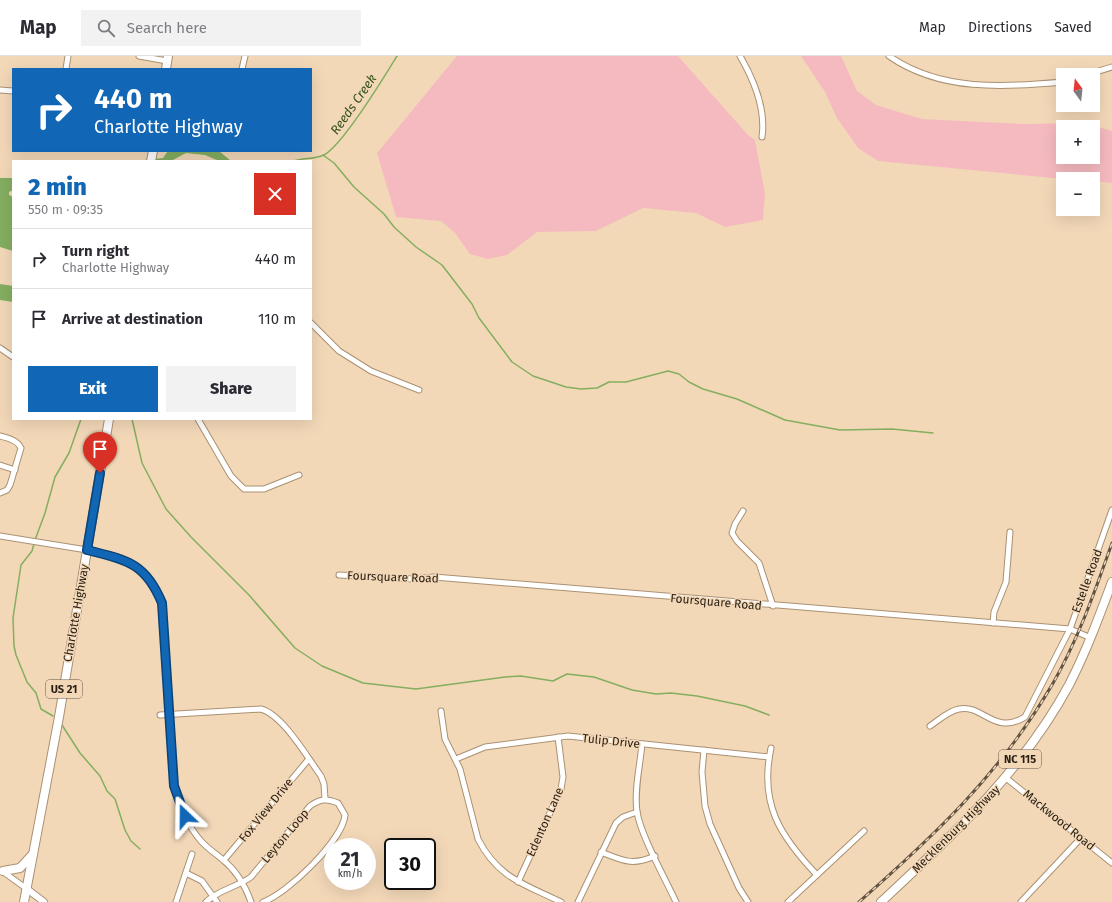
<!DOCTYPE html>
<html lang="en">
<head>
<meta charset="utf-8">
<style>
	:root { --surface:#fff; --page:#f2f2f3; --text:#2b2b33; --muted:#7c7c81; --line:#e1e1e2; --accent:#1167b5 }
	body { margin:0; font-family:"Fira Sans",sans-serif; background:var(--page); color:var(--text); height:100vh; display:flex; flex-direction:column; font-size:15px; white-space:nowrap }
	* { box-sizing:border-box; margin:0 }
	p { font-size:13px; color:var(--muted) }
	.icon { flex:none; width:22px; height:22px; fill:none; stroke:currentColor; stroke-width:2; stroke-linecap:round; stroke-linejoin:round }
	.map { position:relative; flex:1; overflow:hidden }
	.side { position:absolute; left:12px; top:104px; width:300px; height:260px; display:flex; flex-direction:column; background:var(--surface); border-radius:0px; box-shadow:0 4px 16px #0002 }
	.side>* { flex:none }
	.banner { position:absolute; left:12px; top:12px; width:300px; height:84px; border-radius:0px; box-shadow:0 4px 16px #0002; background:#1167b5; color:#fff; overflow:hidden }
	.needle { width:26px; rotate:345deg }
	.controls { position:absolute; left:1056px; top:12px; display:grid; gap:8px }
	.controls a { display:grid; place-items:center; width:44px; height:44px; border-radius:0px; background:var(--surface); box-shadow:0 4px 16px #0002; font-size:20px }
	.speed { position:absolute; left:324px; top:782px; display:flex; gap:8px; font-size:20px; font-weight:700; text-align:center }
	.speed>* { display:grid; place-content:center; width:52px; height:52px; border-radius:50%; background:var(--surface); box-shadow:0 4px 16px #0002; line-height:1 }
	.speed small { font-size:10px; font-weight:400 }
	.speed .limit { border:2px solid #111; border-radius:6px; background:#fff; color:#111 }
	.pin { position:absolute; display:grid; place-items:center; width:34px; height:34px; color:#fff; margin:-41px -17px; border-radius:50% 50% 50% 0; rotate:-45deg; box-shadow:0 0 4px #0007 }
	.pin .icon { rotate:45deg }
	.me { position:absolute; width:44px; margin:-22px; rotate:337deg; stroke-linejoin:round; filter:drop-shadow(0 0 3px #0008) }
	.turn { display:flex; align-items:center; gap:14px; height:84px; padding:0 16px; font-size:18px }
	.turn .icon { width:52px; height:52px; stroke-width:2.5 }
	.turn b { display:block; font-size:28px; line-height:34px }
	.round { display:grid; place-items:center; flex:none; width:42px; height:42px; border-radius:0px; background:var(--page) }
	.head { display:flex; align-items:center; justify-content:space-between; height:68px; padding:0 16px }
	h1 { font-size:24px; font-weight:800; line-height:30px; color:var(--accent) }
	.button { display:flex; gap:8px; margin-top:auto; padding:8px 16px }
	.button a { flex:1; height:46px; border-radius:0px; background:var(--accent); color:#fff; font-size:16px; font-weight:800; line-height:46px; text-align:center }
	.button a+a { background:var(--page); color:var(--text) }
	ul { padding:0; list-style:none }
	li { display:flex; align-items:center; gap:12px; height:60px; padding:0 16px; border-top:1px solid var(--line) }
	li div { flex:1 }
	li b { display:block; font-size:15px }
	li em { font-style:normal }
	header { display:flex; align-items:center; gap:24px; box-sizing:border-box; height:56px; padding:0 20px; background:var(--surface); border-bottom:1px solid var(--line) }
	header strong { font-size:19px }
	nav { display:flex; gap:22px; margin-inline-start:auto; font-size:14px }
	.search { width:280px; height:36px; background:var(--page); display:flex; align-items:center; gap:10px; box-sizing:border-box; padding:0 14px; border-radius:0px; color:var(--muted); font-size:15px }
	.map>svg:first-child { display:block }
	.green { fill:#f5bac0; fill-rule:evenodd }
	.water { fill:#84ae60 }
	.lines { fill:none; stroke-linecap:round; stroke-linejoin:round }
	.stream { stroke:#84ae60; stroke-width:1.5 }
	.minor-casing { stroke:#aa9173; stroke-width:7 }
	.tertiary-casing { stroke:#aa9173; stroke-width:8 }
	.primary-casing { stroke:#aa9173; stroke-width:10 }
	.minor { stroke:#fff; stroke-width:5 }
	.tertiary { stroke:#fff; stroke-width:6 }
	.primary { stroke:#fff; stroke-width:8 }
	.rail-casing { stroke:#625342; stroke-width:3 }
	.rail { stroke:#f3d8b8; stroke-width:1.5; stroke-dasharray:4.5; stroke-linecap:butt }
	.route-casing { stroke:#0b4376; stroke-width:10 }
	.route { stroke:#1167b5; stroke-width:7 }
	.labels { text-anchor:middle; stroke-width:3; stroke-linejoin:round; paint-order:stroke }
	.shield { fill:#f3d8b8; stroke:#655644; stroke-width:1 }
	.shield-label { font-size:11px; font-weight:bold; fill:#281e12 }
	.street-label { font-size:12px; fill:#281e12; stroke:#f3d8b8 }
	.water-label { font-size:13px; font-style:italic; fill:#36521b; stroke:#f3d8b8 }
</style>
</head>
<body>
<header>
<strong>Map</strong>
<div class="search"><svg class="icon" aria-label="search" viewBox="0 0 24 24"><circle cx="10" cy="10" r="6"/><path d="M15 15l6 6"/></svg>Search here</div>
<nav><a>Map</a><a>Directions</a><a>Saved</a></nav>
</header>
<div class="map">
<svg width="1112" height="846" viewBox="0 0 1112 846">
	<rect width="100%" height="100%" fill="#f3d8b8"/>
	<g class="green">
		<path d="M 457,0 L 678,0 L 748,79 L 755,84 L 765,138 L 763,164 L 725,171 L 696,157 L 643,152 L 596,175 L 537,176 L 507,199 L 488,203 L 470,198 L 455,177 L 441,165 L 396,161 L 377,97 Z"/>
		<path d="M 801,0 L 841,0 L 857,35 L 876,49 L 922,63 L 1022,68 L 1086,67 L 1112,75 L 1112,127 L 1093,125 L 1093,123 L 1063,123 L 878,105 L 858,92 L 837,62 L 825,36 ZM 1063,71 L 1093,71 L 1093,101 L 1063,101 Z"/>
	</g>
	<g class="water">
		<path d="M 168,95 L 219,95 L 231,105 L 219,105 L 205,99 L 186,97 L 171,105 L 135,105 L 163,102 Z"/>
		<path d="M 0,122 L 13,122 L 13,134 L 9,136 L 9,139 L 13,141 L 13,195 L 0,191 Z"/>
		<path d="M 0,228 L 13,230 L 13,246 L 0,244 Z"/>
	</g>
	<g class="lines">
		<g class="stream">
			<path d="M 323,99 L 334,107 L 354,131 L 384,158 L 394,171 L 416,191 L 442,209 L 472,248 L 479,262 L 512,306 L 533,320 L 566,331 L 581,333 L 597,332 L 609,326 L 626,326 L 668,315 L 679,318 L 689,326 L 703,333 L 737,343 L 785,364 L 840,374 L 892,373 L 933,377"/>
			<path d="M 294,105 C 303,102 316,103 324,99 C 344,88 384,21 397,0"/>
			<path d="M 132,363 L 142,407 L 166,453 L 191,481 L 249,539 L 295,592 L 322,610 L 363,627 L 416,633 L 505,621 L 521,620 L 553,625 L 567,618 L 594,621 L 632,634 L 656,638 L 671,637 L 697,640 L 745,650 L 769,659"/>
			<path d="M 35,484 L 45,457 L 55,421 L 69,397 L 81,363"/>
			<path d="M 34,488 L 32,495 L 21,509 L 13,562 L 14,590 L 16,599 L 27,626 L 36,637 L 41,653 L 53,660"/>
			<path d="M 62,669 L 80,697 L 100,720 L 107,735 L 115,743 L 125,774 L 131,785 L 140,793"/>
		</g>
		<g class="minor-casing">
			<g id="minor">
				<path d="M 139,0 L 167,5"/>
				<path d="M 740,0 C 754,24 766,53 762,81"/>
				<path d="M 889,0 C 941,36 1003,31 1063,26"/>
				<path d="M 66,13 L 68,0"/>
				<path d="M 242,13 L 245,0"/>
				<path d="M 1086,19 L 1112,11"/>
				<path d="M 0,34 L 13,35"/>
				<path d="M 311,267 L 339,295 L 371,315 L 419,334"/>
				<path d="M 0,292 L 13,301"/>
				<path d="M 198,363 L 231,420 L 244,433 L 264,433 L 299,419"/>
				<path d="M 0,380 C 8,382 17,384 21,392 L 10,429 L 7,434 L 0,437"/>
				<path d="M 0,409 L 15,414"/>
				<path d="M 743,455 L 735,468 L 732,477 L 737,485 L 759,507 L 773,550"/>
				<path d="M 0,480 L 87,494 L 121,502 L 133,509 L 148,520 L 162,547 L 174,730 C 179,750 187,769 201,785 C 207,792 215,797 222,803 C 237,815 245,829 251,846"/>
				<path d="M 339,519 L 413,523 L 434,521 L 1070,573 L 1091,582"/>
				<path d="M 993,567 L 994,556 L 1006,526 L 1010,476"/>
				<path d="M 441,655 L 445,683 L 460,713 L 478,783 C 498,822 524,828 561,846"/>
				<path d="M 160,659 L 261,653 C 283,659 307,701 321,720 L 324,728 L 325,743"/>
				<path d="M 930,670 C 939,664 948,655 959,653 C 983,648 994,680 1025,661 L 1070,573 L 1112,454"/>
				<path d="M 642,688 C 640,710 634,734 637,756 C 641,780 665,822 676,846"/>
				<path d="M 771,692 C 759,748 780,780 817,819"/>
				<path d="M 704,694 L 702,716 L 705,750 L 710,768 L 739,832 L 748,846"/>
				<path d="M 456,703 L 485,691 L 568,680 L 769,701"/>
				<path d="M 1006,722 L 1112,807"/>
				<path d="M 601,796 C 624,805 632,810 655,800"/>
				<path d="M 224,804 L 308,704"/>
				<path d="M 2,815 L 27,833"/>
				<path d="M 186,817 L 202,825 L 217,846"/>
				<path d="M 518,826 L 561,733 L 563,721 L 558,681"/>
				<path d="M 176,846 L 192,798"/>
				<path d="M 206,846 C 218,834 237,831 251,821 L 310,750 C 320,743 326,742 338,747 L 345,759 C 343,784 287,838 263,846"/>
				<path d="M 578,846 L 616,767 L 623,761 L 637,756"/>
				<path d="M 788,846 L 864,775"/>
				<path d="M 1021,846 L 1081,782"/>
			</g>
		</g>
		<g class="tertiary-casing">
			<path id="tertiary" d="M 27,833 L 44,846"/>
		</g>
		<g class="primary-casing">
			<g id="primary">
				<path d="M 166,13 L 168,0"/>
				<path d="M 151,105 L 153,95"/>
				<path d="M 3,815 L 20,812 L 33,798"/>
				<path d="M 24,846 L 59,661 L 109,363"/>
				<path d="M 881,846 C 952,780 1022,716 1069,629 C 1086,596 1099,561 1112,526"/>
			</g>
		</g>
		<use href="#minor" class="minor"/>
		<use href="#tertiary" class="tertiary"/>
		<use href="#primary" class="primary"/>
		<g class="rail-casing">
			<path id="rail" d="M 859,846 C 935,779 1000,718 1052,629 C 1078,584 1095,535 1112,487"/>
		</g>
		<use href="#rail" class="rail"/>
	</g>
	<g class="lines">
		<g class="route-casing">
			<path id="route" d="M 100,417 L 87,494 C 126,504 145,506 162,547 L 174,730 L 185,760"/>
		</g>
		<use href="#route" class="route"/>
	</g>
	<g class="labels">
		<g class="shield">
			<rect x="46" y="624" width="36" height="18" rx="3"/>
			<rect x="999" y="694" width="42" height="18" rx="3"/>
		</g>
		<g class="shield-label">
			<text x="64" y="637">US 21</text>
			<text x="1020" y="707">NC 115</text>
		</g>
		<g class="street-label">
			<text transform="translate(393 521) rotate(2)" y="4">Foursquare Road</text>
			<text transform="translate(1087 525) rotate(-70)" y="4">Estelle Road</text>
			<text transform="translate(716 546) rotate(5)" y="4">Foursquare Road</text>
			<text transform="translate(76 557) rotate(-80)" y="4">Charlotte Highway</text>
			<text transform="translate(611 685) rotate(6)" y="4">Tulip Drive</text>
			<text transform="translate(266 754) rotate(-51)" y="4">Fox View Drive</text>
			<text transform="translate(1059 764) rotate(39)" y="4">Mackwood Road</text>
			<text transform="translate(545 766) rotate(-66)" y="4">Edenton Lane</text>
			<text transform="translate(956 773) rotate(-45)" y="4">Mecklenburg Highway</text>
			<text transform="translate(285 780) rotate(-50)" y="4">Leyton Loop</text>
		</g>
		<g class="water-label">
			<text transform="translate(353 48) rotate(-55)" y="5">Reeds Creek</text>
		</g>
	</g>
</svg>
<div class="controls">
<a><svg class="needle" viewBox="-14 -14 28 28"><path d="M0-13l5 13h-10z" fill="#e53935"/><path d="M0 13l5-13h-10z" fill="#7c7c81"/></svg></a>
<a>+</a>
<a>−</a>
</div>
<div class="speed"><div>21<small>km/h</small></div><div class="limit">30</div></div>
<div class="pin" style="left:100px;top:417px;background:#d93025"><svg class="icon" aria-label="arrive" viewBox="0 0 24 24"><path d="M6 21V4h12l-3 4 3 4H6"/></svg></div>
<svg class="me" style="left:185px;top:760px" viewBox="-20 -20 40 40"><path d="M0-17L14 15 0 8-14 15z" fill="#1167b5" stroke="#fff" stroke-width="4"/></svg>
<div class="banner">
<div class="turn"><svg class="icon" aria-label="right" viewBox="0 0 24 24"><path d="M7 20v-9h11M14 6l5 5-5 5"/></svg><div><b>440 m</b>Charlotte Highway</div></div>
</div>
<section class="side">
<div class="head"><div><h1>2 min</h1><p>550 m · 09:35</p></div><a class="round" style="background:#d93025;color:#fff"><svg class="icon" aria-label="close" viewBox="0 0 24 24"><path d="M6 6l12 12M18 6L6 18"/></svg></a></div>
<ul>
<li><svg class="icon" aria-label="right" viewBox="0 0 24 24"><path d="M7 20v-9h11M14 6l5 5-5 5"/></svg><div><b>Turn right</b><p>Charlotte Highway</p></div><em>440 m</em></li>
<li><svg class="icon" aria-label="arrive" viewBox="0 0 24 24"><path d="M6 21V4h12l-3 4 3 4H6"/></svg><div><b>Arrive at destination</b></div><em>110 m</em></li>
</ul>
<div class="button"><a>Exit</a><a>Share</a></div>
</section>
</div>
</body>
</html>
